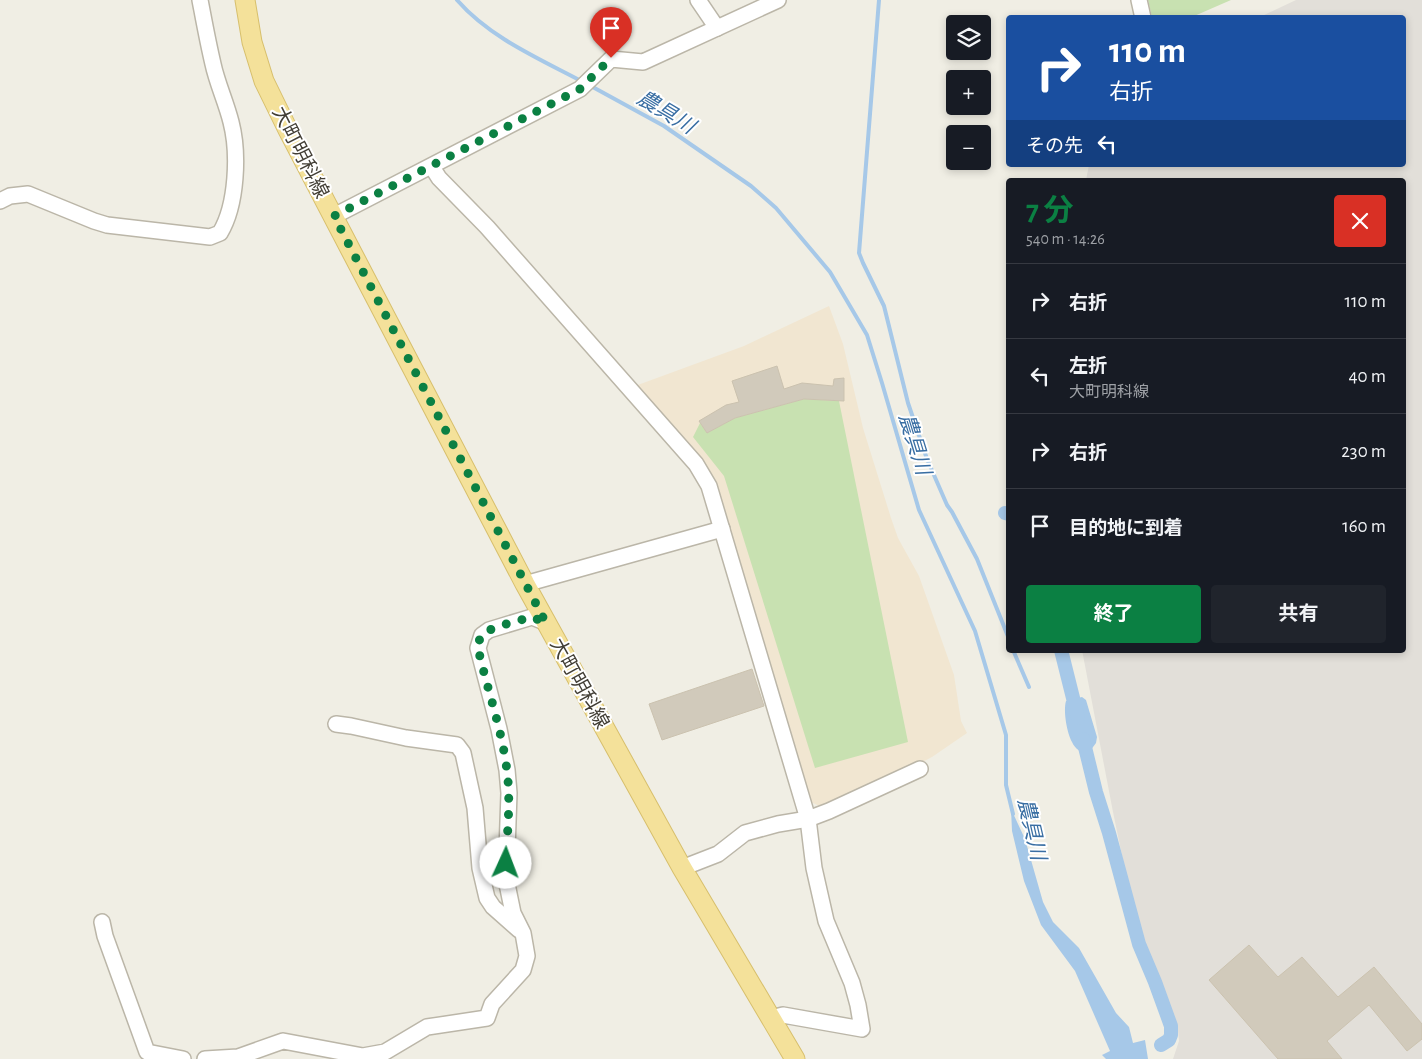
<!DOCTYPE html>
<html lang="ja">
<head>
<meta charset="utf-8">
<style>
	:root { --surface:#171b24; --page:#20242c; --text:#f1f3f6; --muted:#9ea1a6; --line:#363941; --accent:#0b8043 }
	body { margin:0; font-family:"Alegreya Sans","Noto Sans JP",sans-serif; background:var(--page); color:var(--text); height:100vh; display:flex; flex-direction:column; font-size:19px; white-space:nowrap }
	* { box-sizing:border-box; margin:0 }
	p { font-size:16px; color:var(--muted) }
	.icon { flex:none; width:28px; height:28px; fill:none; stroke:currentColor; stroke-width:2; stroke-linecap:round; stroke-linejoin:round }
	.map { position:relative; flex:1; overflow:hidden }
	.drawer { position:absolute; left:1006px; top:178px; width:400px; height:475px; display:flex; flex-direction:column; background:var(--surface); border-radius:5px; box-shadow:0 2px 8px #0003 }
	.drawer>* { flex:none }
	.top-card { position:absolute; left:1006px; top:15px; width:400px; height:152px; border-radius:5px; box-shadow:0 2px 8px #0003; background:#1a4fa0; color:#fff; overflow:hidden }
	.controls { position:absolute; left:946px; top:15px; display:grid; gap:10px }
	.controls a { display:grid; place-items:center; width:45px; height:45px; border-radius:5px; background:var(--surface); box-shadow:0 2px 8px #0003; font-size:25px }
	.pin { position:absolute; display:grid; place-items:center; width:42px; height:42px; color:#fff; margin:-51px -21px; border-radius:50% 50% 50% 0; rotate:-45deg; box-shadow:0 0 5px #0007 }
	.pin .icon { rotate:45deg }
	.me { position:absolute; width:55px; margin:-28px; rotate:2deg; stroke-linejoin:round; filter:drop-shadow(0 0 4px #0008) }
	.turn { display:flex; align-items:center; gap:18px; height:105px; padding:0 20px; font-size:22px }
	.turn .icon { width:65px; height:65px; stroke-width:2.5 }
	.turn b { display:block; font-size:35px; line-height:42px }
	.then { display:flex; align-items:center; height:48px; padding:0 20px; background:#0003; gap:10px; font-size:19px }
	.round { display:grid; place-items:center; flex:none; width:52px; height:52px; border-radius:5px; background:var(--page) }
	.overview { display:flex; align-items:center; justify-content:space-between; height:85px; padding:0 20px }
	h1 { font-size:30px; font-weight:700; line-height:38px; color:var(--accent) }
	.primary-button { display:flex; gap:10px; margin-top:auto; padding:10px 20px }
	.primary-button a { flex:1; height:58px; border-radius:5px; background:var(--accent); color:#fff; font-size:20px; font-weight:700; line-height:58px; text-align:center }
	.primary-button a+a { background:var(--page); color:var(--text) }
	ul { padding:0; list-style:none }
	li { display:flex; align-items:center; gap:15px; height:75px; padding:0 20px; border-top:1px solid var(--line) }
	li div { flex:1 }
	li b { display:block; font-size:19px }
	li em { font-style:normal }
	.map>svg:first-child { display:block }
	.commercial { fill:#f1e6d1 }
	.industrial { fill:#e2dfd9 }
	.green { fill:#c8e1b1 }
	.water { fill:#a6c8e8 }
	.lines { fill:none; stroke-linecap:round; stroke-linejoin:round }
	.stream { stroke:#a6c8e8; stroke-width:4 }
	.canal { stroke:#a6c8e8; stroke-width:14 }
	.building { fill:#d1cabb; stroke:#cbc2af }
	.minor-casing { stroke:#bbb6a8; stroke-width:18 }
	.major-casing { stroke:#d7bf6c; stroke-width:21 }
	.minor { stroke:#fff; stroke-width:15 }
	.major { stroke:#f4e19a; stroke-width:19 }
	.route { stroke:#0b8043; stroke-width:9; stroke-dasharray:0 16.2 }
	.labels { text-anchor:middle; stroke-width:4; stroke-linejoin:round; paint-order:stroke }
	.street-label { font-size:20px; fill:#423e35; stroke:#fff }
	.water-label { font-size:21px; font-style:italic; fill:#396ea3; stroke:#fff }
</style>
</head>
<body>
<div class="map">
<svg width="1422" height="1059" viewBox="0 0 1422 1059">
	<rect width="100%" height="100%" fill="#f0eee4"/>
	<path class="commercial" d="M 829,306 L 843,344 L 863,428 L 891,518 L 898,538 L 919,576 L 954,675 L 961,721 L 967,733 L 932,757 L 909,769 L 822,807 L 806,800 L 718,500 L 635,386 L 744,346 Z"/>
	<path class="industrial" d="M 1296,0 L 1422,0 L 1422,1059 L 1173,1059 L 1179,1041 L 1178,1031 L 1138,933 L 1113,812 L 1082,650 L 1404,650 L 1404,180 L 1086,180 L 1089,165 L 1404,165 L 1404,18 L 1260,17 Z"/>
	<g class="green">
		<path d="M 1148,0 L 1231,0 L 1192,17 L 1152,17 Z"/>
		<path d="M 804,399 L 839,401 L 908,742 L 815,768 L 724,476 L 693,437 L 700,423 L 707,433 L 735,418 Z"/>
	</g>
	<g class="water">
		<path d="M 1082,697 L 1086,700 L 1097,737 L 1096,743 L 1087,755 C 1081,752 1075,749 1072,742 C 1067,733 1063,711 1066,701 Z"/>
		<path d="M 1011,809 L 1025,839 L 1043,902 L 1053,922 L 1079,948 L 1116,1013 L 1129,1027 L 1133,1043 L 1145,1040 L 1148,1059 L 1106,1059 L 1102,1055 L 1110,1051 L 1075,971 L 1041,925 L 1024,881 L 1012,831 Z"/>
	</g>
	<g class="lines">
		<g class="stream">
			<path d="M 457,0 C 490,38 540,59 583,82"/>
			<path d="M 879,0 L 859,253 L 863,263 L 884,306 L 908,403 L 927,459 L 947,505 L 952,512 L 977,559 L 1009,639"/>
			<path d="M 589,85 L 664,126 L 751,186 L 776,208 L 830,272 L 867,335 L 882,383 L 919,510 L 975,631 L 1006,735 L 1006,785 L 1013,814"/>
			<path d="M 1013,650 L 1029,687"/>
		</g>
		<g class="canal">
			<path d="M 1005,513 L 1009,514"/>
			<path d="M 1061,650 L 1078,718"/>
			<path d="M 1083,739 L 1096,792 L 1109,833 L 1139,944 L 1155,982 L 1171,1026 L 1171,1035 L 1169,1040 L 1161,1045"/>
		</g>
	</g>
	<g class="building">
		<path d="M 777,366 L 784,389 L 802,383 L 833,386 L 834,379 L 844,378 L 844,401 L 804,399 L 735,418 L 707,433 L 699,421 L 726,405 L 739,402 L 732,381 Z"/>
		<path d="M 752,669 L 764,706 L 662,740 L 649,704 Z"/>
		<path d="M 1249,945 L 1278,977 L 1302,957 L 1338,997 L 1374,967 L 1422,1024 L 1422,1039 L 1407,1051 L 1369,1005 L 1327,1041 L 1342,1059 L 1278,1059 L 1209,980 Z"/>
	</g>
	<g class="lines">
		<g class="minor-casing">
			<g id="minor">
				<path d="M 698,0 L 717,28"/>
				<path d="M 1139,0 L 1143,18"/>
				<path d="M 432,167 L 439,178 L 487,227 L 696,464 L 709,486 L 808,819 L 814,868 L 826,921 L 852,983 L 858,1005 L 862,1029 L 783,1015 L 771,1018"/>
				<path d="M 0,201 L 10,196 L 28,194 L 94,221 L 107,225 L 210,237 L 220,233 C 237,205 239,153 231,122 C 226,102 217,83 213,64 C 208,43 204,21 200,0"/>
				<path d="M 334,216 L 580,89 L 611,59 L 643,62 L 778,0"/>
				<path d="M 525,584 L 722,529"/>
				<path d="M 336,724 L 351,726 L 406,738 L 457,745 L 463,753 L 475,808 L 480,868 L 487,898 L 493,907 L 519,930"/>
				<path d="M 682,868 L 718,854 L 745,833 L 778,824 L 808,819 L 829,811 L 920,769"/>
				<path d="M 102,922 L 105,936 L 147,1052 L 183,1059"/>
				<path d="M 205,1059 L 238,1057 L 283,1041 L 363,1056 L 385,1052 L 427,1027 L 487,1018 L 492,1004 L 523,970 L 527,956 L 523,933 L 513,913 L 506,879 L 509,793 L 507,770 L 499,729 L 478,648 L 482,635 L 489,630 L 532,617 L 547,623"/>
			</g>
		</g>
		<g class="major-casing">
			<path id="major" d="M 245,0 L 252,42 L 264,81 L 288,130 L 525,584 L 682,868 L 795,1059"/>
		</g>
		<use href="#minor" class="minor"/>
		<use href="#major" class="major"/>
	</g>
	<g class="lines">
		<path class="route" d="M 506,863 C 507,833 511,802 507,771 C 502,729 487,689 478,648 C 479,643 479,637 483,634 C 491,627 521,620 532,617 L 546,623 L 334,216 L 580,89 L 611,58"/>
	</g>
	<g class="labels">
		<g class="street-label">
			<text transform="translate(301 152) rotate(63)" y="7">大町明科線</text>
			<text transform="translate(580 683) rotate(61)" y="7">大町明科線</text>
		</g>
		<g class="water-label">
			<text transform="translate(666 112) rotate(31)" y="7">農具川</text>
			<text transform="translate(915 444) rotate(73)" y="7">農具川</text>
			<text transform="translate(1032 829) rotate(77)" y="7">農具川</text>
		</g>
	</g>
</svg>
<div class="controls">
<a><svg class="icon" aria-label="layers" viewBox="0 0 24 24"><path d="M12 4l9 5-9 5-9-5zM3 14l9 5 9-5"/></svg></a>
<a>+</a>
<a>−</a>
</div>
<div class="pin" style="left:611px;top:58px;background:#d93025"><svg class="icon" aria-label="arrive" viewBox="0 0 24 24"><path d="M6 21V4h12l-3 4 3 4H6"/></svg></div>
<svg class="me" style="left:506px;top:863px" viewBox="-20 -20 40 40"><circle r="19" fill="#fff"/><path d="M0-13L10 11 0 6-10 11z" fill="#0b8043"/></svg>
<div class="top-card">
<div class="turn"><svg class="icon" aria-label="right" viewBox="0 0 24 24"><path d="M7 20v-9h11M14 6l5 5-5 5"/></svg><div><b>110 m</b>右折</div></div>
<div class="then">その先<svg class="icon" aria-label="left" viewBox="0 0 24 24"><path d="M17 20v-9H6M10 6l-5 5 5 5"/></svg></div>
</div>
<section class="drawer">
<div class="overview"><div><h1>7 分</h1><p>540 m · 14:26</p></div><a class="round" style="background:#d93025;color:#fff"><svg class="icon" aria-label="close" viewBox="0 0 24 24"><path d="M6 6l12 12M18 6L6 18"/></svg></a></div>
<ul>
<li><svg class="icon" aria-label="right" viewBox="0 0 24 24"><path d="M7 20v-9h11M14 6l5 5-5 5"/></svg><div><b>右折</b></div><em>110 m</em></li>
<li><svg class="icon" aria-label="left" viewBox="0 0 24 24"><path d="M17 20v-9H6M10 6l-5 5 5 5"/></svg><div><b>左折</b><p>大町明科線</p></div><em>40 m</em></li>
<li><svg class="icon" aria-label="right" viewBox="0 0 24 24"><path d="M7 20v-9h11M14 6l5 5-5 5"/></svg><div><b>右折</b></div><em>230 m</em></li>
<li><svg class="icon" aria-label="arrive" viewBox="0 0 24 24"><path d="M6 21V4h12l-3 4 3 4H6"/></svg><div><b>目的地に到着</b></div><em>160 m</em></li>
</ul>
<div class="primary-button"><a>終了</a><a>共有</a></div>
</section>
</div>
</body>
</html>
